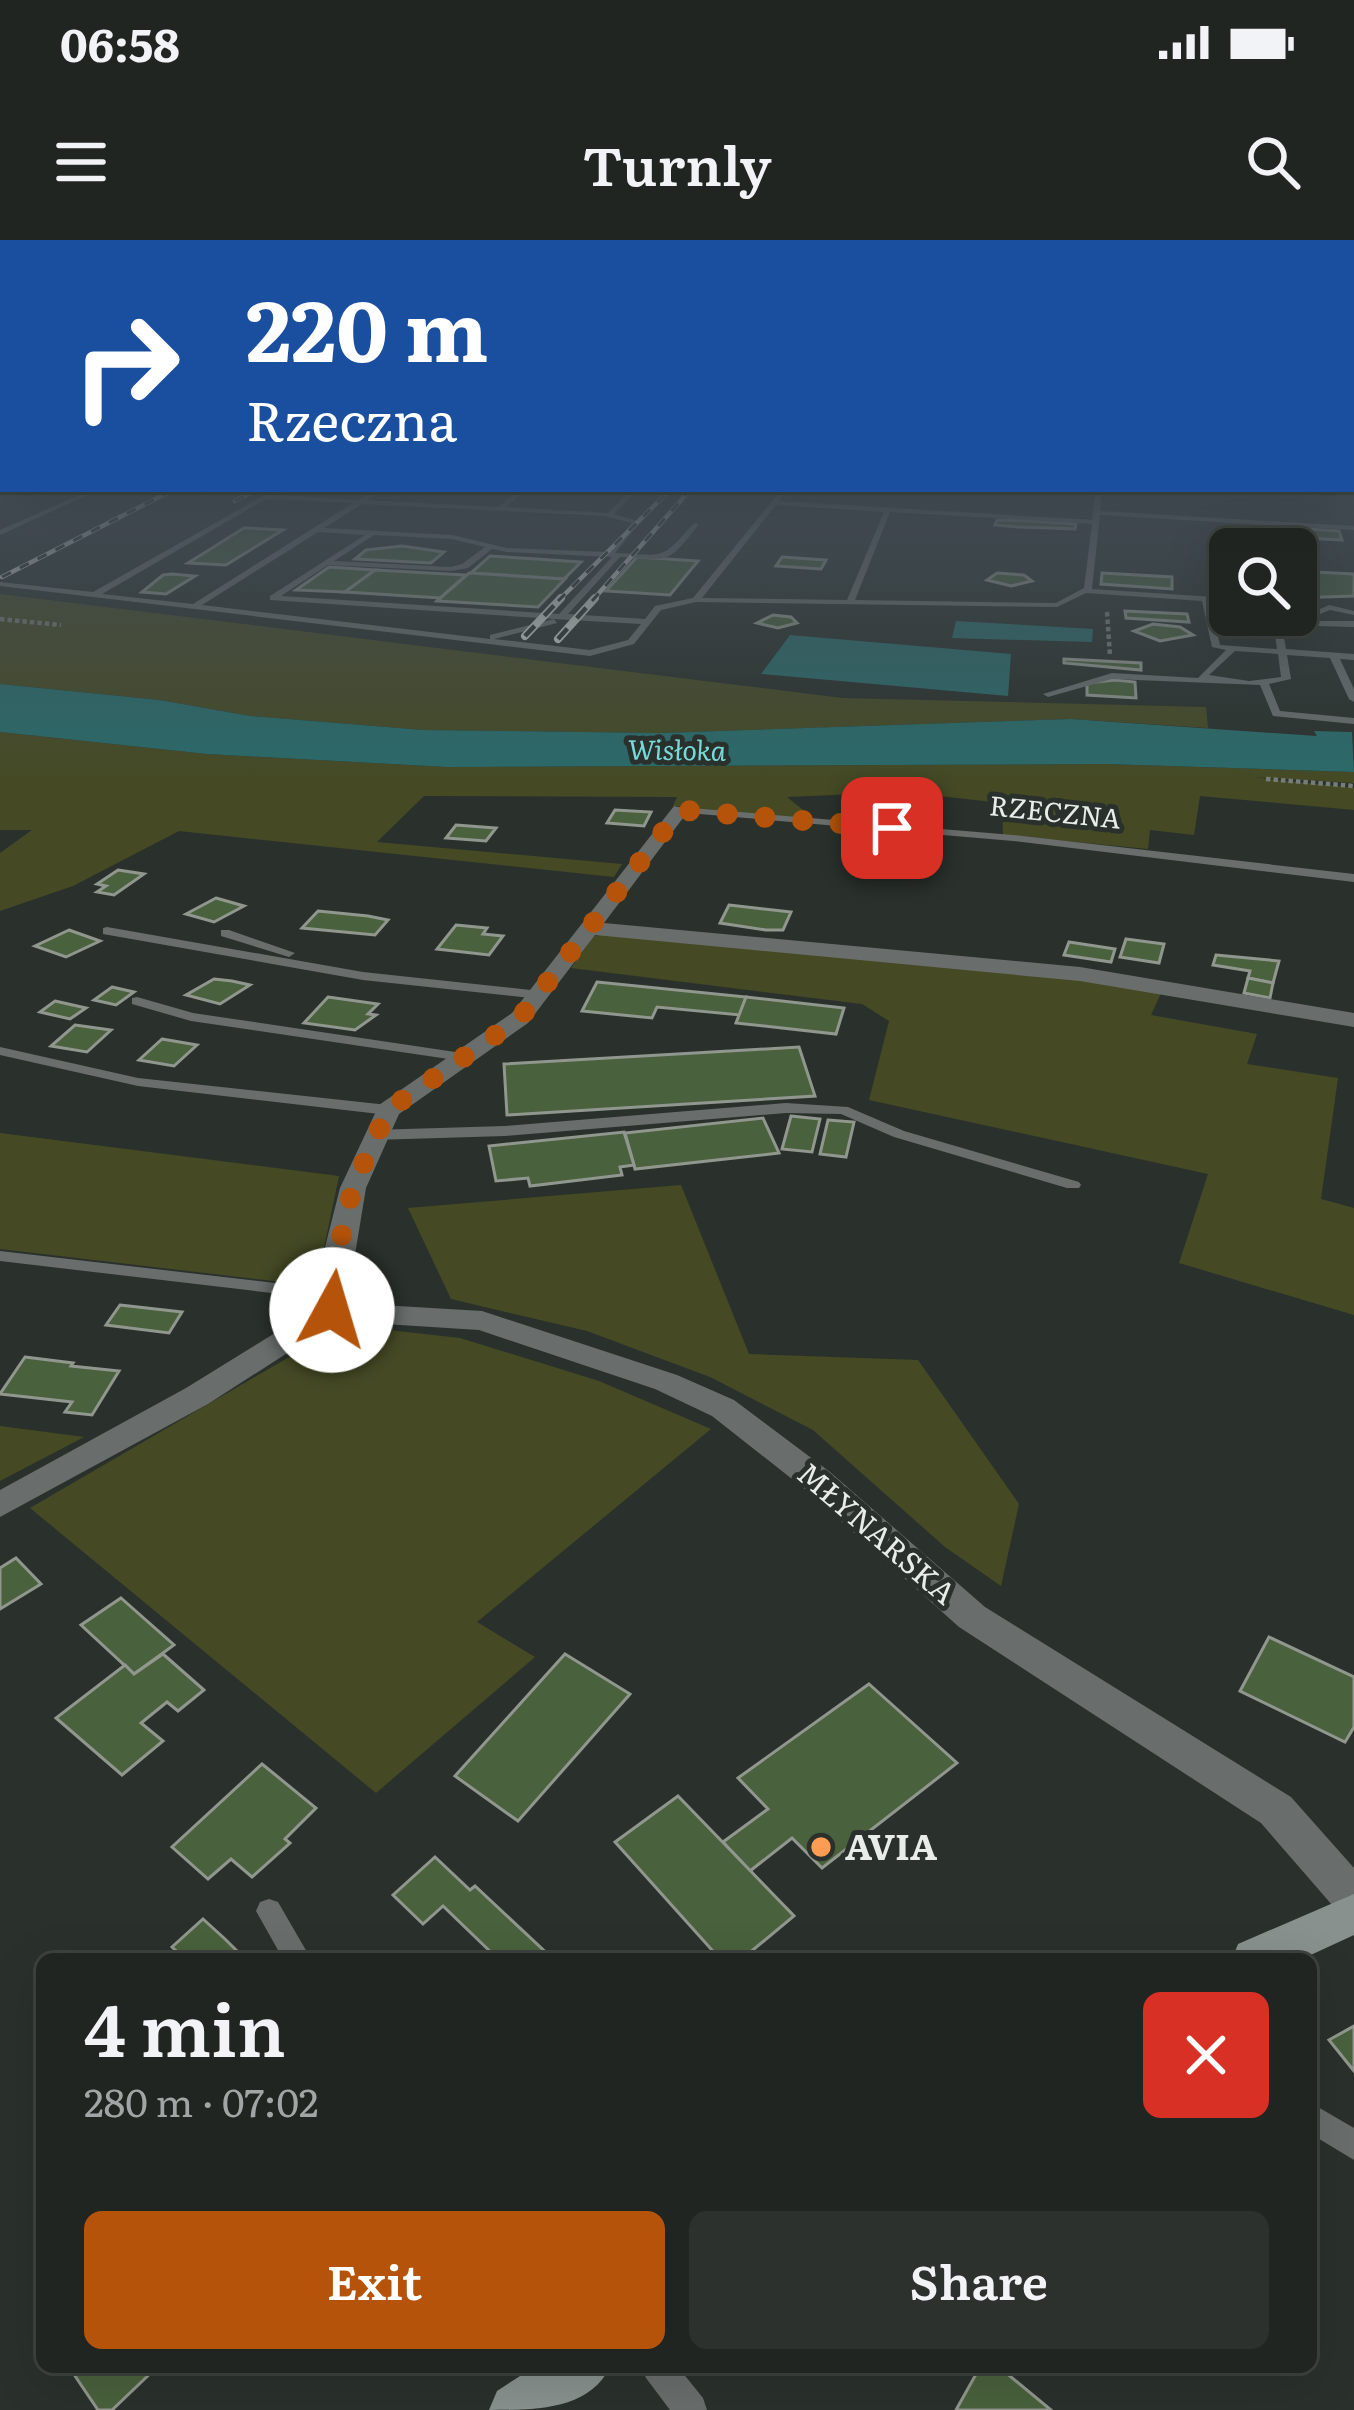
<!DOCTYPE html>
<html lang="en">
<head>
<meta charset="utf-8">
<style>
	:root { --surface:#202521; --page:#2d312e; --text:#f1f3f6; --muted:#a2a5a5; --line:#3d423f; --accent:#b45309 }
	body { margin:0; font-family:Literata,serif; background:var(--page); color:var(--text); height:100vh; display:flex; flex-direction:column; font-size:45px; white-space:nowrap }
	* { box-sizing:border-box; margin:0 }
	p { font-size:39px; color:var(--muted) }
	.icon { flex:none; width:66px; height:66px; fill:none; stroke:currentColor; stroke-width:2; stroke-linecap:round; stroke-linejoin:round }
	.map { position:relative; flex:1; overflow:hidden }
	.side { position:absolute; left:36px; top:1713px; width:1281px; height:420px; display:flex; flex-direction:column; background:var(--surface); border-radius:18px; box-shadow:0 12px 48px #0002,0 0 0 3px var(--line) }
	.side>* { flex:none }
	.top-card { position:absolute; left:0px; top:0px; width:1356px; height:252px; box-shadow:0 12px 48px #0002,0 0 0 3px var(--line); background:#1a4fa0; color:#fff; overflow:hidden }
	.tools { position:absolute; left:1209px; top:288px; display:grid; gap:24px }
	.tools a { display:grid; place-items:center; width:108px; height:108px; border-radius:18px; background:var(--surface); box-shadow:0 12px 48px #0002,0 0 0 3px var(--line); font-size:60px }
	.pin { position:absolute; display:grid; place-items:center; width:102px; height:102px; color:#fff; margin:-51px; border-radius:24px; box-shadow:0 6px 18px #0006 }
	.me { position:absolute; width:132px; margin:-66px; rotate:6deg; stroke-linejoin:round; filter:drop-shadow(0 0 9px #0008) }
	.turn { display:flex; align-items:center; gap:42px; height:252px; padding:0 48px; font-size:54px }
	.turn .icon { width:156px; height:156px; stroke-width:2.5 }
	.turn b { display:block; font-size:84px; line-height:102px }
	.round { display:grid; place-items:center; flex:none; width:126px; height:126px; border-radius:18px; background:var(--page) }
	.summary { display:flex; align-items:center; justify-content:space-between; height:204px; padding:0 48px }
	h1 { font-size:72px; font-weight:600; line-height:90px }
	.action { display:flex; gap:24px; margin-top:auto; padding:24px 48px }
	.action a { flex:1; height:138px; border-radius:18px; background:var(--accent); color:#fff; font-size:48px; font-weight:600; line-height:138px; text-align:center }
	.action a+a { background:var(--page); color:var(--text) }
	.status { display:flex; justify-content:space-between; align-items:center; height:84px; padding:0 60px; background:var(--surface); direction:ltr }
	.status svg { height:33px; fill:currentColor }
	header { display:flex; justify-content:space-between; align-items:center; height:156px; padding:0 48px; background:var(--surface); font-size:54px; font-weight:600 }
	.map>svg:first-child { display:block }
	.green { fill:#454a25 }
	.water { fill:#2b6a69 }
	.building { fill:#49613c; stroke:#91968e; stroke-width:3 }
	.lines { fill:none; stroke-linecap:round; stroke-linejoin:round }
	.path { stroke:#767c77; stroke-width:4.5; stroke-dasharray:4.5 3; stroke-linecap:butt }
	.lane { fill:#696e6c; fill-rule:evenodd }
	.street { fill:#696e6c; fill-rule:evenodd }
	.secondary { fill:#89918e; fill-rule:evenodd }
	.rail-far1-casing { stroke:#cfd4d0; stroke-width:4.5 }
	.rail-casing { stroke:#cfd4d0; stroke-width:8 }
	.rail-far1 { stroke:#2a312c; stroke-width:3; stroke-dasharray:10; stroke-linecap:butt }
	.rail { stroke:#2a312c; stroke-width:4.5; stroke-dasharray:14; stroke-linecap:butt }
	.route { stroke:#b45309; stroke-width:21; stroke-dasharray:0 37.8 }
	.poi-dot { fill:#fc9d53; stroke:#2a312c; stroke-width:4.5 }
	.labels { text-anchor:middle; stroke-width:10; stroke-linejoin:round; paint-order:stroke }
	.far-water-label { font-size:27px; font-style:italic; fill:#77dad8; stroke:#2a312c }
	.far-street-label { font-size:27px; fill:#e8ede9; stroke:#2a312c }
	.street-label { font-size:30px; fill:#e8ede9; stroke:#2a312c }
	.near-poi-label { font-size:36px; font-weight:bold; fill:#e8ede9; stroke:#2a312c; text-anchor:start }
</style>
</head>
<body>
<div class="status"><b>06:58</b><svg viewBox="0 0 49 12"><path d="M0 12V9h3v3zM5 12V6h3v6zM10 12V3h3v9zM15 12V0h3v12zM26 1h20v11H26zM47 4h2v5h-2z"/></svg></div>
<header><svg class="icon" aria-label="menu" viewBox="0 0 24 24"><path d="M4 6h16M4 12h16M4 18h16"/></svg>Turnly<svg class="icon" aria-label="search" viewBox="0 0 24 24"><circle cx="10" cy="10" r="6"/><path d="M15 15l6 6"/></svg></header>
<div class="map">
<svg width="1354" height="2170" viewBox="0 0 1354 2170">
	<rect width="100%" height="100%" fill="#2a312c"/>
	<g class="green">
		<path d="M 0,354 L 842,458 L 1206,467 L 1208,488 L 1071,479 L 660,493 L 424,490 L 250,476 L 161,460 L 0,444 Z"/>
		<path d="M 0,492 L 207,514 L 447,527 L 1106,524 L 1354,532 L 1354,543 L 1252,537 L 1354,548 L 1354,570 L 1200,556 L 1194,595 L 1150,590 L 1148,609 L 1003,595 L 1002,563 L 903,552 L 787,557 L 814,579 L 673,566 L 677,557 L 424,556 L 377,602 L 622,624 L 614,637 L 179,591 L 73,646 L 0,671 L 0,613 L 32,590 L 0,590 Z"/>
		<path d="M 612,693 L 1076,737 L 1162,751 L 1151,775 L 1257,794 L 1247,824 L 1338,838 L 1321,959 L 1354,968 L 1354,1075 L 1179,1023 L 1208,934 L 869,860 L 889,781 L 862,764 L 571,728 L 594,696 Z"/>
		<path d="M 0,893 L 339,936 L 316,1046 L 0,1009 Z"/>
		<path d="M 681,945 L 749,1114 L 918,1120 L 1019,1264 L 1001,1346 L 945,1307 L 813,1190 L 710,1137 L 587,1091 L 451,1059 L 408,968 Z"/>
		<path d="M 344,1085 L 460,1098 L 599,1141 L 711,1189 L 477,1382 L 535,1417 L 376,1553 L 30,1268 Z"/>
		<path d="M 0,1186 L 84,1197 L 0,1241 Z"/>
	</g>
	<g class="water">
		<path d="M 956,381 L 1093,389 L 1092,402 L 952,398 Z"/>
		<path d="M 790,395 L 1011,414 L 1008,456 L 761,434 Z"/>
		<path d="M 0,444 L 160,460 L 250,476 L 424,490 L 660,493 L 1071,479 L 1317,496 L 1314,491 L 1352,492 L 1354,532 L 1106,524 L 447,527 L 207,514 L 0,492 Z"/>
	</g>
	<g class="building">
		<path d="M 997,280 L 1031,281 L 1076,284 L 1075,289 L 1019,287 L 995,285 Z"/>
		<path d="M 1256,286 L 1339,291 L 1342,300 L 1258,295 Z"/>
		<path d="M 244,288 L 283,290 L 226,325 L 188,323 Z"/>
		<path d="M 402,306 L 444,312 L 431,323 L 355,319 L 366,310 Z"/>
		<path d="M 490,316 L 537,319 L 581,322 L 564,339 L 471,333 Z"/>
		<path d="M 637,317 L 698,321 L 670,355 L 606,351 Z"/>
		<path d="M 782,317 L 826,320 L 821,329 L 776,326 Z"/>
		<path d="M 329,327 L 375,330 L 345,352 L 296,350 Z"/>
		<path d="M 375,330 L 466,335 L 440,358 L 345,352 Z"/>
		<path d="M 1296,331 L 1354,334 L 1354,356 L 1296,358 Z"/>
		<path d="M 469,333 L 564,339 L 565,339 L 538,367 L 437,361 Z"/>
		<path d="M 997,333 L 1024,335 L 1032,341 L 1011,346 L 987,340 Z"/>
		<path d="M 1102,333 L 1172,337 L 1172,349 L 1101,344 Z"/>
		<path d="M 163,335 L 172,334 L 195,336 L 166,354 L 142,352 Z"/>
		<path d="M 1125,371 L 1187,374 L 1189,382 L 1126,378 Z"/>
		<path d="M 1229,372 L 1252,375 L 1265,390 L 1219,387 L 1217,379 L 1230,380 Z"/>
		<path d="M 773,375 L 791,377 L 797,383 L 778,388 L 757,383 Z"/>
		<path d="M 1153,384 L 1180,387 L 1193,395 L 1160,401 L 1134,391 Z"/>
		<path d="M 1064,419 L 1141,423 L 1141,430 L 1064,423 Z"/>
		<path d="M 1115,440 L 1135,442 L 1136,458 L 1087,455 L 1087,443 Z"/>
		<path d="M 615,570 L 651,572 L 644,586 L 607,583 Z"/>
		<path d="M 456,585 L 496,588 L 486,601 L 446,598 Z"/>
		<path d="M 118,630 L 144,634 L 114,655 L 97,652 L 106,646 L 97,644 Z"/>
		<path d="M 216,658 L 244,666 L 214,682 L 186,674 Z"/>
		<path d="M 729,665 L 791,672 L 783,690 L 766,690 L 720,683 Z"/>
		<path d="M 318,671 L 368,676 L 388,680 L 375,695 L 302,688 Z"/>
		<path d="M 456,685 L 487,688 L 483,694 L 503,696 L 489,715 L 437,709 Z"/>
		<path d="M 69,690 L 100,701 L 66,717 L 35,706 Z"/>
		<path d="M 1126,699 L 1164,704 L 1159,723 L 1120,717 Z"/>
		<path d="M 1069,702 L 1115,709 L 1111,722 L 1064,715 Z"/>
		<path d="M 1216,715 L 1279,721 L 1273,743 L 1248,738 L 1250,731 L 1213,725 Z"/>
		<path d="M 1248,738 L 1273,743 L 1270,758 L 1244,753 Z"/>
		<path d="M 214,739 L 232,741 L 250,745 L 220,764 L 186,755 Z"/>
		<path d="M 597,742 L 746,757 L 740,775 L 657,767 L 652,778 L 582,771 Z"/>
		<path d="M 112,747 L 134,752 L 116,765 L 94,760 Z"/>
		<path d="M 328,757 L 378,764 L 368,774 L 376,775 L 355,790 L 304,783 Z"/>
		<path d="M 746,757 L 844,768 L 836,794 L 736,783 Z"/>
		<path d="M 55,761 L 86,768 L 70,779 L 40,772 Z"/>
		<path d="M 75,785 L 111,790 L 87,812 L 51,806 Z"/>
		<path d="M 162,799 L 197,805 L 174,826 L 139,820 Z"/>
		<path d="M 799,807 L 815,856 L 507,875 L 504,824 Z"/>
		<path d="M 791,876 L 820,879 L 812,912 L 782,909 Z"/>
		<path d="M 763,878 L 779,913 L 635,929 L 625,893 Z"/>
		<path d="M 828,880 L 854,882 L 846,917 L 820,914 Z"/>
		<path d="M 624,892 L 634,925 L 620,927 L 622,935 L 530,946 L 528,938 L 496,941 L 489,906 Z"/>
		<path d="M 120,1065 L 182,1072 L 169,1093 L 106,1085 Z"/>
		<path d="M 25,1117 L 73,1123 L 71,1126 L 119,1131 L 92,1175 L 65,1172 L 72,1162 L 0,1154 Z"/>
		<path d="M 16,1318 L 41,1344 L 0,1369 L 0,1328 Z"/>
		<path d="M 121,1358 L 174,1405 L 134,1434 L 81,1385 Z"/>
		<path d="M 1269,1397 L 1354,1437 L 1354,1487 L 1345,1502 L 1240,1451 Z"/>
		<path d="M 163,1414 L 204,1450 L 178,1471 L 167,1462 L 141,1483 L 163,1501 L 122,1535 L 56,1478 L 125,1425 L 134,1434 Z"/>
		<path d="M 565,1414 L 630,1454 L 518,1581 L 455,1536 Z"/>
		<path d="M 869,1444 L 957,1523 L 822,1628 L 792,1598 L 750,1631 L 723,1602 L 768,1569 L 738,1538 Z"/>
		<path d="M 262,1524 L 316,1568 L 285,1599 L 290,1603 L 252,1637 L 231,1619 L 208,1639 L 172,1607 Z"/>
		<path d="M 678,1556 L 794,1676 L 742,1719 L 720,1719 L 615,1602 Z"/>
		<path d="M 435,1617 L 470,1650 L 475,1646 L 553,1719 L 498,1719 L 443,1666 L 423,1684 L 393,1655 Z"/>
		<path d="M 203,1679 L 225,1699 L 245,1719 L 185,1719 L 172,1707 Z"/>
		<path d="M 1354,1786 L 1354,1831 L 1329,1800 Z"/>
		<path d="M 69,2127 L 155,2127 L 156,2128 L 112,2170 L 98,2170 Z"/>
		<path d="M 980,2127 L 999,2127 L 1051,2170 L 956,2170 Z"/>
	</g>
	<g class="lines">
		<g class="path">
			<path d="M 1107,372 L 1110,416"/>
			<path d="M 0,379 L 61,385"/>
			<path d="M 1266,539 L 1354,546"/>
		</g>
		<g class="lane">
			<path d="M 1353,247 L 1354,251 L 1351,250 L 1350,249 Z"/>
			<path d="M 93,249 L 101,249 L 0,295 L 0,290 Z"/>
			<path d="M 376,249 L 383,249 L 367,260 L 498,267 L 521,249 L 528,249 L 506,267 L 608,273 L 631,249 L 638,249 L 614,274 L 640,282 L 615,313 C 664,315 660,322 694,283 L 699,284 C 667,325 671,320 620,317 L 568,374 L 645,379 L 655,366 L 693,358 L 782,249 L 788,249 L 779,261 L 1092,280 L 1096,249 L 1102,249 L 1100,271 L 1354,286 L 1354,290 L 1100,275 L 1092,349 L 1230,358 L 1230,362 L 1210,361 L 1220,405 L 1277,409 L 1272,375 L 1280,375 L 1286,409 L 1354,414 L 1354,420 L 1340,419 L 1354,449 L 1354,462 L 1349,459 L 1330,418 L 1287,415 L 1291,439 L 1269,444 L 1280,471 L 1354,478 L 1354,484 L 1273,476 L 1260,445 L 1112,439 L 1048,457 L 1043,454 L 1112,433 L 1198,438 L 1226,410 L 1212,407 L 1202,361 L 1086,353 L 1057,367 L 696,362 L 661,370 L 634,404 L 590,416 L 0,346 L 0,342 L 93,352 L 270,252 L 274,252 L 273,255 L 359,260 ZM 266,259 L 353,263 L 193,364 L 102,354 ZM 362,264 L 605,276 L 632,283 L 607,312 L 507,308 L 452,295 L 324,288 ZM 776,265 L 884,272 L 847,360 L 702,358 ZM 890,272 L 1092,284 L 1084,348 L 1056,363 L 855,360 ZM 318,292 L 365,295 L 270,356 L 270,360 L 554,379 L 490,395 L 490,399 L 202,365 ZM 374,295 L 452,299 L 485,307 L 462,324 L 451,327 L 334,321 ZM 492,309 L 507,312 L 612,317 L 559,374 L 281,356 L 328,325 L 451,331 L 468,328 ZM 554,379 L 641,384 L 628,400 L 590,410 L 494,399 L 557,383 ZM 1235,411 L 1278,414 L 1281,437 L 1249,441 L 1209,435 Z"/>
			<path d="M 1329,365 L 1354,371 L 1354,375 L 1330,370 L 1315,376 L 1320,381 L 1354,381 L 1354,387 L 1318,386 L 1305,376 Z"/>
			<path d="M 680,567 L 1013,595 L 1354,634 L 1354,642 L 1013,601 L 676,572 L 676,568 Z"/>
			<path d="M 107,687 L 363,732 L 540,751 L 547,755 L 540,759 L 363,740 L 103,694 L 103,688 Z"/>
			<path d="M 221,690 L 229,690 L 295,713 L 289,717 L 221,696 Z"/>
			<path d="M 137,757 L 193,773 L 462,813 L 469,817 L 462,821 L 191,781 L 132,764 L 132,758 Z"/>
			<path d="M 0,807 L 138,838 L 388,865 L 396,870 L 388,875 L 138,846 L 0,815 Z"/>
			<path d="M 786,863 L 848,867 L 904,891 L 1079,942 L 1081,945 L 1079,948 L 1067,948 L 894,897 L 841,874 L 786,873 L 505,896 L 373,900 L 365,895 L 373,890 L 505,886 Z"/>
			<path d="M 0,1011 L 275,1043 L 337,1067 L 340,1071 L 331,1077 L 272,1053 L 0,1021 Z"/>
			<path d="M 269,1659 L 278,1662 L 311,1719 L 283,1719 L 256,1671 L 260,1662 Z"/>
			<path d="M 1311,1863 L 1354,1888 L 1354,1920 L 1311,1894 Z"/>
			<path d="M 641,2127 L 678,2127 L 703,2158 L 707,2170 L 670,2170 L 646,2138 Z"/>
		</g>
		<path class="street" d="M 674,566 L 689,570 L 604,683 L 1080,727 L 1354,773 L 1354,787 L 1080,741 L 595,695 L 528,783 L 399,874 L 366,948 L 347,1063 L 482,1071 L 677,1135 L 734,1160 L 830,1232 L 985,1367 L 1291,1557 L 1354,1628 L 1354,1679 L 1339,1673 L 1261,1583 L 959,1387 L 806,1250 L 712,1176 L 655,1149 L 479,1090 L 337,1081 L 208,1164 L 0,1277 L 0,1250 L 186,1148 L 317,1067 L 323,1015 L 340,948 L 379,865 L 512,773 Z"/>
		<g class="secondary">
			<path d="M 1354,1654 L 1354,1695 L 1302,1719 L 1232,1719 L 1238,1704 Z"/>
			<path d="M 534,2127 L 610,2127 C 589,2170 536,2170 489,2170 L 497,2151 Z"/>
		</g>
		<g class="rail-far1-casing">
			<g id="rail-far1">
				<path d="M 205,253 L 213,249"/>
				<path d="M 235,261 L 257,249"/>
				<path d="M 2,337 L 175,249"/>
				<path d="M 558,361 L 671,249"/>
				<path d="M 592,361 L 691,249"/>
			</g>
		</g>
		<g class="rail-casing">
			<g id="rail">
				<path d="M 525,396 L 561,358"/>
				<path d="M 558,399 L 595,358"/>
			</g>
		</g>
		<use href="#rail-far1" class="rail-far1"/>
		<use href="#rail" class="rail"/>
	</g>
	<linearGradient id="sky" x2="0" y2="1"><stop stop-color="#171b18"/><stop offset="0.44" stop-color="#444e56"/><stop offset="1" stop-color="#444e56" stop-opacity="0"/></linearGradient>
	<rect width="1354" height="540" fill="url(#sky)"/>
	<g class="lines">
		<path class="route" d="M 332,1070 L 337,1016 L 353,947 L 388,870 L 520,778 L 680,570 L 892,588"/>
	</g>
	<circle class="poi-dot" cx="821" cy="1607" r="12"/>
	<g class="labels">
		<g class="far-water-label">
			<text transform="translate(677 511) rotate(1)" y="9">Wisłoka</text>
		</g>
		<g class="far-street-label">
			<text transform="translate(1055 573) rotate(6)" y="9">RZECZNA</text>
		</g>
		<g class="street-label">
			<text transform="translate(876 1294) rotate(41)" y="10">MŁYNARSKA</text>
		</g>
		<g class="near-poi-label">
			<text x="845" y="1620">AVIA</text>
		</g>
	</g>
</svg>
<div class="tools">
<a><svg class="icon" aria-label="search" viewBox="0 0 24 24"><circle cx="10" cy="10" r="6"/><path d="M15 15l6 6"/></svg></a>
</div>
<div class="pin" style="left:892px;top:588px;background:#d93025"><svg class="icon" aria-label="arrive" viewBox="0 0 24 24"><path d="M6 21V4h12l-3 4 3 4H6"/></svg></div>
<svg class="me" style="left:332px;top:1070px" viewBox="-20 -20 40 40"><circle r="19" fill="#fff"/><path d="M0-13L10 11 0 6-10 11z" fill="#b45309"/></svg>
<div class="top-card">
<div class="turn"><svg class="icon" aria-label="right" viewBox="0 0 24 24"><path d="M7 20v-9h11M14 6l5 5-5 5"/></svg><div><b>220 m</b>Rzeczna</div></div>
</div>
<section class="side">
<div class="summary"><div><h1>4 min</h1><p>280 m · 07:02</p></div><a class="round" style="background:#d93025;color:#fff"><svg class="icon" aria-label="close" viewBox="0 0 24 24"><path d="M6 6l12 12M18 6L6 18"/></svg></a></div>
<div class="action"><a>Exit</a><a>Share</a></div>
</section>
</div>
</body>
</html>
